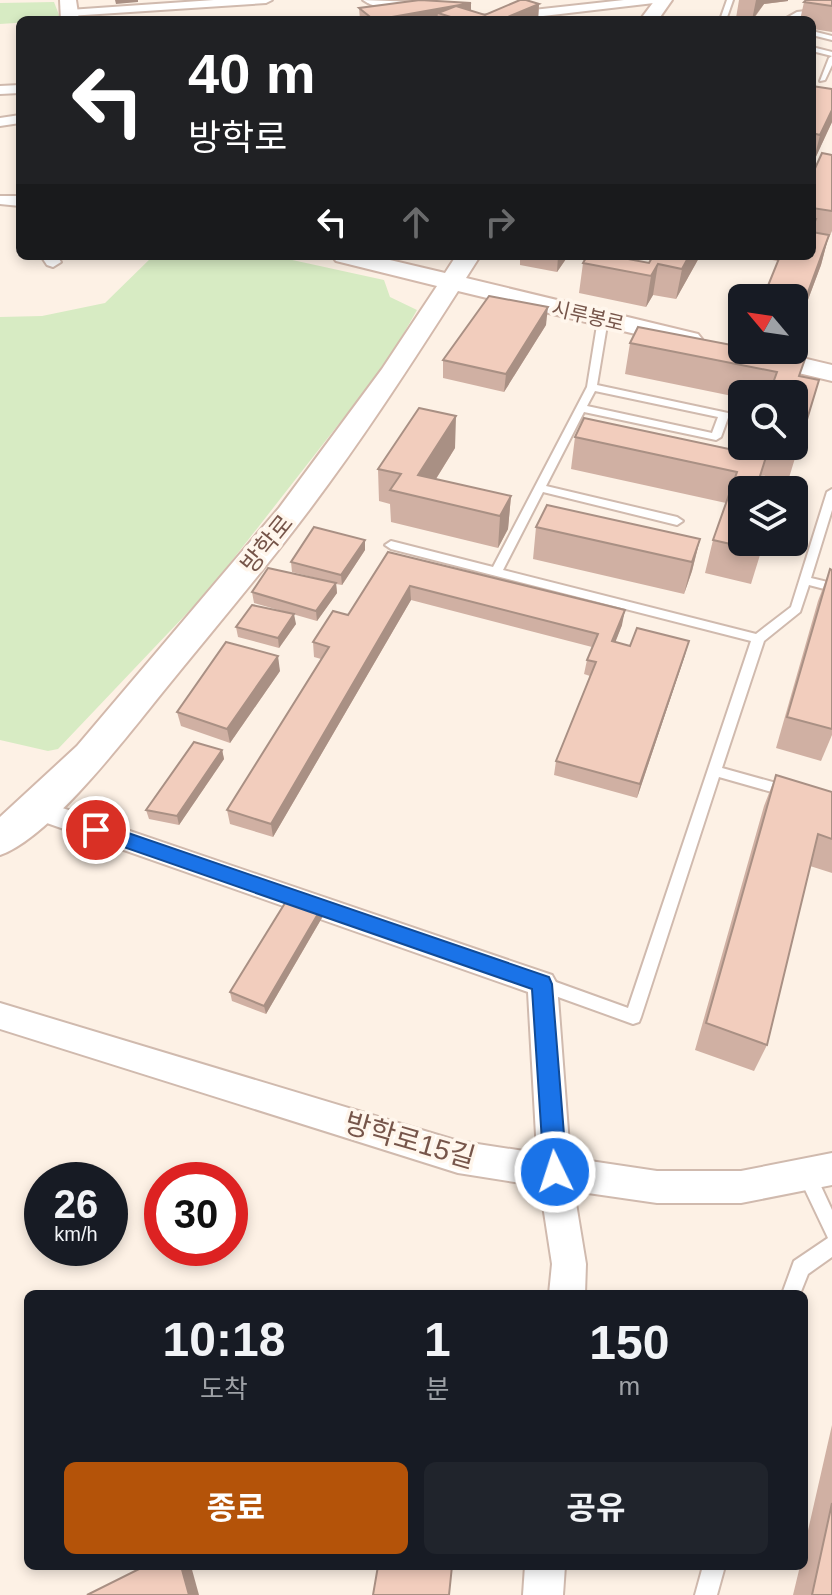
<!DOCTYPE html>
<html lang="ko">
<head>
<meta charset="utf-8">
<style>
	:root { --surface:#171b24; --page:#20242c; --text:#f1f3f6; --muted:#9ea1a6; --accent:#b45309 }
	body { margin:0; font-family:Helvetica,"Noto Sans KR",sans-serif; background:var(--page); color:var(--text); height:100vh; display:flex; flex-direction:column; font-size:30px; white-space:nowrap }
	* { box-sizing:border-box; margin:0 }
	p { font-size:26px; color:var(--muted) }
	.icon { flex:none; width:44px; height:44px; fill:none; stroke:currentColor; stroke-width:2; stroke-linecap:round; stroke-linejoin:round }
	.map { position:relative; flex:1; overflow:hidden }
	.drawer { position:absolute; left:24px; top:1290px; width:784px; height:280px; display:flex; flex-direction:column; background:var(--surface); border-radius:12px; box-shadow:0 4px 12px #0003 }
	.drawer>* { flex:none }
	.guide { position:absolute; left:16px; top:16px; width:800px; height:244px; border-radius:12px; box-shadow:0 4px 12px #0003; background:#202124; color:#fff; overflow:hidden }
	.needle { width:52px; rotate:299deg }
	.buttons { position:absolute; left:728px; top:284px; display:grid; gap:16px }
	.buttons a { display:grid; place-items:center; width:80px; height:80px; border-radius:12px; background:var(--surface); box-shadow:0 4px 12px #0003; font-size:40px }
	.speed { position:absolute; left:24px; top:1162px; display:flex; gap:16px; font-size:40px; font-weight:700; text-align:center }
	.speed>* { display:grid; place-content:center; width:104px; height:104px; border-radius:50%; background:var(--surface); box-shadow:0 4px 12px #0003; line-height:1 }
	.speed small { font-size:20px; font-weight:400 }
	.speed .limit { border:12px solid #d22; background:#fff; color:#111 }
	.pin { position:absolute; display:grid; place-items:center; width:68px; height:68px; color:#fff; margin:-34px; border:4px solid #fff; border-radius:50%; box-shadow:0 2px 8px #0007 }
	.me { position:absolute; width:88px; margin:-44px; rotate:356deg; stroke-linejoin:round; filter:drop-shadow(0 0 6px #0008) }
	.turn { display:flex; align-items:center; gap:28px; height:168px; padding:0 40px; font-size:36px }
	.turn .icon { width:104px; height:104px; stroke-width:2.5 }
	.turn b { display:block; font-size:56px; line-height:68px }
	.lanes { display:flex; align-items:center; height:76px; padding:0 40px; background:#0003; justify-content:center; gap:40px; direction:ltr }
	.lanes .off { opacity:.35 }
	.eta { display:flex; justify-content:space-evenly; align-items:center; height:136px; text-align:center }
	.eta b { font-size:48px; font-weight:700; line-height:56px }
	.button { display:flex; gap:16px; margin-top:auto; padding:16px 40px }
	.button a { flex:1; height:92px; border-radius:12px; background:var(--accent); color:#fff; font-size:32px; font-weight:700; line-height:92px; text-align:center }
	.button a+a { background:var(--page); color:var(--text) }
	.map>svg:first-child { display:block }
	.green { fill:#d7ebc3 }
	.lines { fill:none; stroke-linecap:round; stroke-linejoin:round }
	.lane-casing { stroke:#d0baae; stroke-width:4 }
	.street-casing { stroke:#d0baae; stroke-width:4 }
	.secondary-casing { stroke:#d3b9ac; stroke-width:4 }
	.lane { fill:#fff; fill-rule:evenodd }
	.street { fill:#fff; fill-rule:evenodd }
	.secondary { fill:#fff; fill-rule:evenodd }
	.wall { fill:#d0b0a3 }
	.shaded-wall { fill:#a99084 }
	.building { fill:#f2cdbd; stroke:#a99084; stroke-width:2 }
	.route { fill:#1a73e8; stroke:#114b97; stroke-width:2 }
	.labels { text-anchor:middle; stroke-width:7; stroke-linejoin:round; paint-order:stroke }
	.far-street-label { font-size:20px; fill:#76554a; stroke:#fff6ec }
	.street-label { font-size:24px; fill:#76554a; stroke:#fff6ec }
	.near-street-label { font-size:28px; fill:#76554a; stroke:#fff6ec }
</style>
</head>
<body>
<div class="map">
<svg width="832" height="1595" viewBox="0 0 832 1595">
	<rect width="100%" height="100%" fill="#fdf1e5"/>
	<g class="green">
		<path d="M 54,2 L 61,20 L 0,24 L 0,3 Z"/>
		<path d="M 153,256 L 274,256 L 384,280 L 390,297 L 417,310 L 388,361 L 209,590 L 58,749 L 48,751 L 0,740 L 0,317 L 42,316 L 105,303 Z"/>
	</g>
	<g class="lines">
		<g class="lane-casing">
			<g id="lane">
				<path d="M 727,0 L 733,0 L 726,20 L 720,20 Z"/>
				<path d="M 832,8 L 832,12 L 783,20 L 797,12 Z"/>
				<path d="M 812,31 L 832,36 L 832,40 L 812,35 Z"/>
				<path d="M 812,47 L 832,52 L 832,56 L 812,51 Z"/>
				<path d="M 832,56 L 832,65 L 825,80 L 820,81 L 829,58 Z"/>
				<path d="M 812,168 L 832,170 L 832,174 L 812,172 Z"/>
				<path d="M 603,316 L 608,319 L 597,385 L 728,413 L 729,415 L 721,437 L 716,440 L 584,412 L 546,486 L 677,517 L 683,521 L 677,525 L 543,492 L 503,570 L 756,634 L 791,607 L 827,492 L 832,489 L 832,510 L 811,578 L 832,583 L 832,591 L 809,585 L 800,612 L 764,641 L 722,768 L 794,788 L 796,792 L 794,796 L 789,797 L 719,777 L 641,1017 L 639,1022 L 633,1024 L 536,989 L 534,984 L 536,979 L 542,977 L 628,1008 L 751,641 L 391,549 L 385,545 L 391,541 L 493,567 L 587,387 L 598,319 ZM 595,391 L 718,417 L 712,433 L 587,406 Z"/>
				<path d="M 807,1166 L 813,1169 L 832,1210 L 832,1257 L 808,1274 L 800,1294 L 782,1294 L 794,1261 L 828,1238 L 798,1175 L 801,1169 Z"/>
				<path d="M 703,1566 L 725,1566 L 717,1595 L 695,1595 Z"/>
			</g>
		</g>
		<g class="street-casing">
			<g id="street">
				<path d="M 214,0 L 272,0 L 266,3 L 69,16 L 63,13 L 69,10 Z"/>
				<path d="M 363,0 L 416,2 L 422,5 C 407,14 377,10 363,0 Z"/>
				<path d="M 624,0 L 660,0 L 654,3 L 509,20 L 473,20 L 479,16 Z"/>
				<path d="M 20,85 L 20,93 L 0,94 L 0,86 Z"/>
				<path d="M 20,115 L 20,123 L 0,126 L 0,118 Z"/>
				<path d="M 0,196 L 20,196 L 20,206 L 0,204 Z"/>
				<path d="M 41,256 L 57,256 L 61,262 L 53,267 L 47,265 Z"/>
				<path d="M 36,799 L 552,975 L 557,984 L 570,1158 L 657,1171 L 741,1171 L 832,1153 L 832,1185 L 741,1203 L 657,1203 L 574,1191 L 586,1264 L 585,1294 L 549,1294 L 552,1264 L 540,1186 L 458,1173 L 0,1029 L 0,1003 L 458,1141 L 537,1153 L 528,992 L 27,816 L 23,809 L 27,802 Z"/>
				<path d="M 525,1566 L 565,1566 L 563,1595 L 523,1595 Z"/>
			</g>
		</g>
		<g class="secondary-casing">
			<g id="secondary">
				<path d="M 60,0 L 76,0 L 79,20 L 61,20 Z"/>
				<path d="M 655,0 L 672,0 L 658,20 L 640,20 Z"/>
				<path d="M 332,256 L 373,256 L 445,273 L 456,256 L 480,256 L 466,278 L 698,334 L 702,339 L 698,344 L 689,347 L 458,291 C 408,369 357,448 300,522 C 256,580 208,636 162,693 C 128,735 50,838 0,855 L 0,817 L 77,746 L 279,508 L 382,369 L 437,286 L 336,261 Z"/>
				<path d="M 743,350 L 769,350 L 832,365 L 832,381 L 744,360 L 740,354 Z"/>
			</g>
		</g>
		<use href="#lane" class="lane"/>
		<use href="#street" class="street"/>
		<use href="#secondary" class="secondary"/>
	</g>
	<g class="wall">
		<path d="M 739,0 L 788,0 L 788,1 L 764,4 L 753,20 L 736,18 Z"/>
		<path d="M 832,0 L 832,32 L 813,29 L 812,34 L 812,20 L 800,20 L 804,2 Z"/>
		<path d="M 439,2 L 471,3 L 471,11 L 485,15 L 539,4 L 538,20 L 360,20 L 359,8 Z"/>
		<path d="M 812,86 L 832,89 L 832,122 L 813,163 L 812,163 Z"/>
		<path d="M 832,155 L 832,231 L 827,242 L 821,265 L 794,337 L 794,298 L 778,261 L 748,256 L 812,256 L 812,175 Z"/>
		<path d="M 520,256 L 568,256 L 557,272 L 520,265 Z"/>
		<path d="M 700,256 L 676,299 L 653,295 L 646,307 L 579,293 L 583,263 L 649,263 Z"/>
		<path d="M 546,325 L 504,392 L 443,378 L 443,360 Z"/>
		<path d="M 630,343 L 819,380 L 788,481 L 761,475 L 764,542 L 751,584 L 705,573 L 713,540 L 726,503 L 571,469 L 575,437 L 749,453 L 751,446 L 794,446 L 794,394 L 742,394 L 742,398 L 625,374 Z"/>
		<path d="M 455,448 L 436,479 L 511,496 L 508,529 L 498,548 L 391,522 L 390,504 L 379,501 L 378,469 Z"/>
		<path d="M 536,527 L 700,539 L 692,571 L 684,594 L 533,559 Z"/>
		<path d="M 365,550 L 342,585 L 336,584 L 337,593 L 317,621 L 254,603 L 252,592 L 316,578 L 292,572 L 291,562 Z"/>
		<path d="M 388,552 L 622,625 L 615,642 L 630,646 L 685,655 L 637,798 L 554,775 L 556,761 L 590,676 L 584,674 L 587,660 L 592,647 L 411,600 L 273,837 L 230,824 L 227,810 L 321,659 L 314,657 L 313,642 L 348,615 Z"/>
		<path d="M 830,569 L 832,570 L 832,735 L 821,761 L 776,748 L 818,601 Z"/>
		<path d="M 296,624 L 279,648 L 238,637 L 236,627 Z"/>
		<path d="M 280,671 L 230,743 L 181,726 L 177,712 Z"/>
		<path d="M 222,750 L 224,759 L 179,825 L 149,819 L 146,810 Z"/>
		<path d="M 776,775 L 832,792 L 832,873 L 810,866 L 767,1045 L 754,1071 L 695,1050 L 764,806 Z"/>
		<path d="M 323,916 L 266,1014 L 232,1001 L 230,992 Z"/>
		<path d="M 832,1425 L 832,1595 L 793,1595 L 800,1566 L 804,1566 L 804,1548 Z"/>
	</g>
	<g class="shaded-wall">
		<path d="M 115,0 L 138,0 L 138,2 L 116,4 Z"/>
		<path d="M 756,0 L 788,0 L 788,1 L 764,4 L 752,20 Z"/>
		<path d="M 471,3 L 471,17 L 438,13 L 437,20 L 375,20 Z"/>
		<path d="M 539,4 L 538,20 L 503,20 L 503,19 Z"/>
		<path d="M 832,110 L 832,122 L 813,163 L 820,135 Z"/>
		<path d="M 829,235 L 821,265 L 794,337 L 801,311 Z"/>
		<path d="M 558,256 L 568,256 L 557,272 Z"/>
		<path d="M 689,256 L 700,256 L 676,299 L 682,269 Z"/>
		<path d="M 658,264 L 653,295 L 646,307 L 651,276 Z"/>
		<path d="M 548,307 L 546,325 L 504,392 L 506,374 Z"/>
		<path d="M 456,416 L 455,448 L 424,498 L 418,475 Z"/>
		<path d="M 511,496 L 508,529 L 498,548 L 500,516 Z"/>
		<path d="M 700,539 L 692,571 L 684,594 L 692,562 Z"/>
		<path d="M 365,540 L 365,550 L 342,585 L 341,575 Z"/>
		<path d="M 336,583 L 337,593 L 317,621 L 316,611 Z"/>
		<path d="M 410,586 L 411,600 L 273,837 L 271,824 Z"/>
		<path d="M 625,610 L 622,625 L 610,656 L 612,641 Z"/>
		<path d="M 294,614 L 296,624 L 279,648 L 278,638 Z"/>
		<path d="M 689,641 L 685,655 L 637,798 L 640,784 Z"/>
		<path d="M 278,656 L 280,671 L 230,743 L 227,729 Z"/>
		<path d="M 222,750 L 224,759 L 179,825 L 177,816 Z"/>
		<path d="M 322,907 L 323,916 L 266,1014 L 264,1006 Z"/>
		<path d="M 181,1566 L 191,1566 L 199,1595 L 189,1595 Z"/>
	</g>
	<g class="building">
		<path d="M 420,0 L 471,3 L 375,20 L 374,20 L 359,8 Z"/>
		<path d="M 520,0 L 526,0 L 539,4 L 503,19 L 507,20 L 460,20 L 438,13 L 456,6 L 485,15 Z"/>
		<path d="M 806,0 L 832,0 L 832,6 L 804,2 Z"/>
		<path d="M 733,17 L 752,20 L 731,20 Z"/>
		<path d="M 812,86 L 832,89 L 832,110 L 820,135 L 812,133 Z"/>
		<path d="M 822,153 L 832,155 L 832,211 L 812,208 L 812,175 Z"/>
		<path d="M 812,218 L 816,219 L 812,229 Z"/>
		<path d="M 812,232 L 829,235 L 801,311 L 794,310 L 794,298 L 763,298 L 780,256 L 812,256 Z"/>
		<path d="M 587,256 L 612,256 L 649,263 L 653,256 L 689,256 L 682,269 L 658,264 L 651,276 L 583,263 Z"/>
		<path d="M 489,296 L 548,307 L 506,374 L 443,360 Z"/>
		<path d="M 638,327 L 742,347 L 742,350 L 756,350 L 805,359 L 799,376 L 819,380 L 798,449 L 786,446 L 794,446 L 794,394 L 769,394 L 777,372 L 630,343 Z"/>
		<path d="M 419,408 L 456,416 L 418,475 L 511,496 L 500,516 L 390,490 L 401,474 L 378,469 Z"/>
		<path d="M 584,418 L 766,457 L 760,476 L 782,481 L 779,490 L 742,490 L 742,542 L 763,542 L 761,551 L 713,540 L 737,472 L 575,437 Z"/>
		<path d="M 547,505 L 700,539 L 692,562 L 536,527 Z"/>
		<path d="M 314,527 L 365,540 L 341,575 L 291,562 Z"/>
		<path d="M 388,552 L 625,610 L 612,641 L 630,646 L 637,628 L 689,641 L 640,784 L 556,761 L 596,662 L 587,660 L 598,634 L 410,586 L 271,824 L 227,810 L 329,647 L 313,642 L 333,611 L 348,615 Z"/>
		<path d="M 268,568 L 336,583 L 316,611 L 252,592 Z"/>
		<path d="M 830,569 L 832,570 L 832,729 L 787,717 Z"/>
		<path d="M 252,605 L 294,614 L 278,638 L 236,627 Z"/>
		<path d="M 226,642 L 278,656 L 227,729 L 177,712 Z"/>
		<path d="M 194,742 L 222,750 L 177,816 L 146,810 Z"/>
		<path d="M 776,775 L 832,792 L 832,839 L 818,834 L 767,1045 L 706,1023 Z"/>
		<path d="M 290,895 L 322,907 L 264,1006 L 230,992 Z"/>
		<path d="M 832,1503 L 832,1595 L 812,1595 Z"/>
		<path d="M 145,1566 L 181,1566 L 189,1595 L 87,1595 Z"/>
		<path d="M 378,1566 L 452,1566 L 449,1595 L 373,1595 Z"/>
	</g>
	<path class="route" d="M 96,822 L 549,977 L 552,984 L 567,1172 L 564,1180 L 555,1183 L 547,1180 L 544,1172 L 532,989 L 89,835 L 86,830 L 89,824 Z"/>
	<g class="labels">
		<g class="far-street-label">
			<text transform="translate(588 316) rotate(13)" y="7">시루봉로</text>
		</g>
		<g class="street-label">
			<text transform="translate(267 544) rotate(-51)" y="8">방학로</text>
		</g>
		<g class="near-street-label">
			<text transform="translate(410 1140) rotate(16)" y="10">방학로15길</text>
		</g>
	</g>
</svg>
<div class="buttons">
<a><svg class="needle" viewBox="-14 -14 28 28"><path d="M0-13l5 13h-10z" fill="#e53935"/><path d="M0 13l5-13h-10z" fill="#9ea1a6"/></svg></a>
<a><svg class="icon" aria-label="search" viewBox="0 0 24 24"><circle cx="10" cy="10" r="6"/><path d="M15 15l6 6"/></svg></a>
<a><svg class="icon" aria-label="layers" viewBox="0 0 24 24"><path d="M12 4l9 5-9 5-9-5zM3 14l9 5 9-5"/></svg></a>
</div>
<div class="speed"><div>26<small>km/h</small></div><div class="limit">30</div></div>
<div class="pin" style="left:96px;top:830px;background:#d93025"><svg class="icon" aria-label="arrive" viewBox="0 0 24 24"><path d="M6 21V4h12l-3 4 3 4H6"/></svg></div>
<svg class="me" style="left:555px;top:1172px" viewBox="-20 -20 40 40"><circle r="17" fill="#1a73e8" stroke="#fff" stroke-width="3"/><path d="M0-11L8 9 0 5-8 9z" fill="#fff"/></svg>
<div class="guide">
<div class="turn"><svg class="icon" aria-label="left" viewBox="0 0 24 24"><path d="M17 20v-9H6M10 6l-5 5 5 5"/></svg><div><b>40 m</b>방학로</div></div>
<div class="lanes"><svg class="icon" aria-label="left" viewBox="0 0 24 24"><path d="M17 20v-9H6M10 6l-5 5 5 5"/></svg><svg class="icon off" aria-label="ahead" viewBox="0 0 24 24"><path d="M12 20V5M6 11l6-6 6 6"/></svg><svg class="icon off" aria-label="right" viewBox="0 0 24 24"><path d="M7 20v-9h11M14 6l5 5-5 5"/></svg></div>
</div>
<section class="drawer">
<div class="eta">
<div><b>10:18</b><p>도착</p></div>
<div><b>1</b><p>분</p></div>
<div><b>150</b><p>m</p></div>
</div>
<div class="button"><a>종료</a><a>공유</a></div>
</section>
</div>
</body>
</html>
